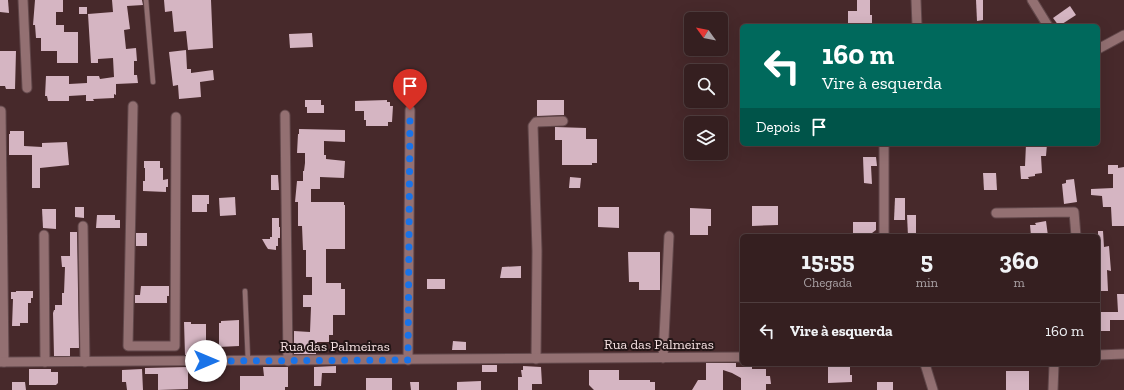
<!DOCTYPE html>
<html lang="pt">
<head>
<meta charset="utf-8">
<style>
	:root { --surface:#351f20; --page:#402c2d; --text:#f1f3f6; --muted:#aaa2a5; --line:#4f3d3e }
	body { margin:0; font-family:"Zilla Slab",serif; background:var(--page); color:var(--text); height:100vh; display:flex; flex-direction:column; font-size:15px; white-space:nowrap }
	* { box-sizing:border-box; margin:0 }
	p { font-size:13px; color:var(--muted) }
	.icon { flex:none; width:22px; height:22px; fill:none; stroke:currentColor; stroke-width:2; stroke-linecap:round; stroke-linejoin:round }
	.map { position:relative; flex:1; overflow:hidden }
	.side { position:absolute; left:740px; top:234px; width:360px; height:132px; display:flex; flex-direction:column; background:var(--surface); border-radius:6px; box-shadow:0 4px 16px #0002,0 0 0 1px var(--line) }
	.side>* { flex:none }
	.banner { position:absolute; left:740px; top:24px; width:360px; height:122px; border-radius:6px; box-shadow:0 4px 16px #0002,0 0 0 1px var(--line); background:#00695c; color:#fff; overflow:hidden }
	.needle { width:26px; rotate:303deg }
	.buttons { position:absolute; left:684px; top:12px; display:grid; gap:8px }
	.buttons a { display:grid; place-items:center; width:44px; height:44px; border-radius:6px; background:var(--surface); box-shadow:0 4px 16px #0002,0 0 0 1px var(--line); font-size:20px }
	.pin { position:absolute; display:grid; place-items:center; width:34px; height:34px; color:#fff; margin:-41px -17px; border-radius:50% 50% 50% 0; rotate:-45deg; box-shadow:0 0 4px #0007 }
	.pin .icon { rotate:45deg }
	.me { position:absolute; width:44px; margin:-22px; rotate:90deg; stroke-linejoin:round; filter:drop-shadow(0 0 3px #0008) }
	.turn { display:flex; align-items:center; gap:14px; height:84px; padding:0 16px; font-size:18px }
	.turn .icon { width:52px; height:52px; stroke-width:2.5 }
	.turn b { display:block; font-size:28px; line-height:34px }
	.then { display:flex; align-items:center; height:38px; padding:0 16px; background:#0003; gap:8px; font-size:15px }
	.eta { display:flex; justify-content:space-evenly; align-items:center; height:68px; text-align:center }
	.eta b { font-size:24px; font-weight:700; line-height:28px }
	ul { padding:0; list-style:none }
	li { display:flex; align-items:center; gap:12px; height:56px; padding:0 16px; border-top:1px solid var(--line) }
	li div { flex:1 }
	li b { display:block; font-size:15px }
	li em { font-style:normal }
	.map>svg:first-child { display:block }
	.building { fill:#d5b5c2 }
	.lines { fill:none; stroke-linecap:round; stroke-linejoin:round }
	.service-casing { stroke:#61474a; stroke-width:6 }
	.minor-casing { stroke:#61474a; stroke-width:11 }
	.service { stroke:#937072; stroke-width:4.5 }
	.minor { stroke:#937072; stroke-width:9 }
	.route { stroke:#1a73e8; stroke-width:7; stroke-dasharray:0 12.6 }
	.labels { text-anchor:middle; stroke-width:4; stroke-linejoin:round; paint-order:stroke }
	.street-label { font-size:14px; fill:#f7e2e3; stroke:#241617 }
</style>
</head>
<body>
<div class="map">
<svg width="1124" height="390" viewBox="0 0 1124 390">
	<rect width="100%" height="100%" fill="#47292b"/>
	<g class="building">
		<path d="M 0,0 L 8,0 L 9,13 L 0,12 Z"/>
		<path d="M 35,0 L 63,0 L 63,12 L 56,12 L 56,25 L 64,25 L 64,32 L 78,32 L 78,63 L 57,63 L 57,51 L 41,51 L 41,38 L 36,38 L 35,25 L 33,25 Z"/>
		<path d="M 112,0 L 142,0 L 143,5 L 127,6 L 130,29 L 124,30 L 126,49 L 136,48 L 137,61 L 134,61 L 134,75 L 137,75 L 138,83 L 116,84 L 116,95 L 114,94 L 114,98 L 93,99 L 94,101 L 86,101 L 86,95 L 69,96 L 69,101 L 48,101 L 47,96 L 45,96 L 46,76 L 69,76 L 69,84 L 87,83 L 87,76 L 99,76 L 100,79 L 114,77 L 113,58 L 98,59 L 98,63 L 91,63 L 88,14 L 113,12 Z"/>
		<path d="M 164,0 L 211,0 L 213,48 L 188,50 L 186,31 L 174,32 L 172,11 L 165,12 Z"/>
		<path d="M 857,0 L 870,0 L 870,15 L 872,15 L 872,26 L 848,25 L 848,11 L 857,11 Z"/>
		<path d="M 976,0 L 983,0 L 983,20 L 977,21 Z"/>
		<path d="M 1070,6 L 1076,15 L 1059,26 L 1053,18 Z"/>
		<rect x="79" y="7" width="8" height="7"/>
		<path d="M 312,33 L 313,47 L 290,48 L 289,34 Z"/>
		<path d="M 186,50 L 187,69 L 191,69 L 191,73 L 213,70 L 214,80 L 200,82 L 201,97 L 179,99 L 178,85 L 173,86 L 169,52 Z"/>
		<path d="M 0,51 L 16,51 L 15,89 L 6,89 L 5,86 L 0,86 Z"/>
		<path d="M 305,100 L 321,100 L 321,105 L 324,105 L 324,113 L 307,113 L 307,107 L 305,107 Z"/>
		<path d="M 387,100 L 387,102 L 390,102 L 390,106 L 393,106 L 392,122 L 388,122 L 388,126 L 366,126 L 366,120 L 364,120 L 364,111 L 355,111 L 355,101 Z"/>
		<path d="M 537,100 L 564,100 L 564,115 L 537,116 Z"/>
		<path d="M 555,127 L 586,128 L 586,139 L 597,139 L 597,163 L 592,163 L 592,165 L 562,165 L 562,140 L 555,140 Z"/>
		<path d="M 299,129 L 345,130 L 345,142 L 324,141 L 324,155 L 326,155 L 326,159 L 345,161 L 344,178 L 320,177 L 320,189 L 311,189 L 311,202 L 344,202 L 344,205 L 345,205 L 345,249 L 326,249 L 326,283 L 341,283 L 341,289 L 345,289 L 345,315 L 333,315 L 333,335 L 329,335 L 329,342 L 317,342 L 317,352 L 316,352 L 316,354 L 294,354 L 294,331 L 310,332 L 311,307 L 303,307 L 303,295 L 312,295 L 312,277 L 306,277 L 306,250 L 303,250 L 302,226 L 298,226 L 298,202 L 295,202 L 297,181 L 303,181 L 303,171 L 304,171 L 305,163 L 305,153 L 297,153 L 298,134 L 299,134 Z"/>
		<path d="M 10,131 L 24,131 L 24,146 L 42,147 L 42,143 L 67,142 L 69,165 L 40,168 L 40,188 L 32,188 L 32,155 L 9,155 L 9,134 L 10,134 Z"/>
		<path d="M 1026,144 L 1047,144 L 1046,156 L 1041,156 L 1042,173 L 1035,174 L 1035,176 L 1028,177 L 1029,179 L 1021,179 L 1020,166 L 1025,166 Z"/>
		<path d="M 863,157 L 876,157 L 877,166 L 871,166 L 872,184 L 864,183 Z"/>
		<path d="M 144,161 L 160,161 L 160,168 L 163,168 L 163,180 L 168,179 L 168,187 L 166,187 L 166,192 L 143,191 L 143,181 L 145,181 L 145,168 L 144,168 Z"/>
		<path d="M 1108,165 L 1118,165 L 1118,168 L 1124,167 L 1124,226 L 1112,226 L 1111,207 L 1103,207 L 1102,196 L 1091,195 L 1091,189 L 1113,188 L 1113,174 L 1108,174 Z"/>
		<path d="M 983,173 L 996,173 L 997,190 L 984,190 Z"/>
		<path d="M 271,175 L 278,175 L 279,190 L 271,190 Z"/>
		<path d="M 570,177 L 581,178 L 580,188 L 569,188 Z"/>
		<path d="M 1074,179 L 1077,202 L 1064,204 L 1062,184 L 1066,183 L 1066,180 Z"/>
		<path d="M 192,195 L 209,195 L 209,204 L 207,204 L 207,212 L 192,212 Z"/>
		<path d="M 235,197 L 236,215 L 220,216 L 219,198 Z"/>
		<path d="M 895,198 L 905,198 L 905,220 L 894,220 Z"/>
		<path d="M 752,206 L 778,206 L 778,225 L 752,226 Z"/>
		<path d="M 75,207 L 84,207 L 84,218 L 75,217 Z"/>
		<path d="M 598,207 L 619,207 L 619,228 L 598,227 Z"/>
		<path d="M 690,208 L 711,209 L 711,226 L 708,226 L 708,235 L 690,235 Z"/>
		<path d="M 42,209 L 56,209 L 56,229 L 43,228 Z"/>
		<path d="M 97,215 L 115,215 L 115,220 L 120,220 L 120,228 L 96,228 Z"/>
		<path d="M 907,215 L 916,215 L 916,236 L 908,236 Z"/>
		<path d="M 272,218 L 279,218 L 279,227 L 280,227 L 280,238 L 278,238 L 278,246 L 276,246 L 276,250 L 268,249 L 266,246 L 262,239 L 270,239 L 270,237 L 272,237 Z"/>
		<path d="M 1046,221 L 1048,236 L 1031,236 L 1030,225 L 1036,225 L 1035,223 Z"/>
		<path d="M 853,222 L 876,222 L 876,230 L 872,233 L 872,236 L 853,236 Z"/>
		<path d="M 1098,231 L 1103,231 L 1104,247 L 1109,246 L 1111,271 L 1107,270 L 1108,291 L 1098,291 Z"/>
		<path d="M 70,232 L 77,232 L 79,348 L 70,348 L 70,356 L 54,356 L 53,313 L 54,310 L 55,310 L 55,305 L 62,305 L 62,293 L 64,293 L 65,267 L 62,267 L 61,256 L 70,256 Z"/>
		<rect x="136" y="233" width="11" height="13"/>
		<path d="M 628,252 L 660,252 L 660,290 L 639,290 L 639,282 L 629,282 Z"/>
		<path d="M 521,266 L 521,278 L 500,278 L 502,267 Z"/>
		<rect x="427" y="279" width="18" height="10"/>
		<path d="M 141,286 L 169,286 L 169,296 L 167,296 L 167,303 L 135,303 L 135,295 L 140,295 Z"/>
		<path d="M 16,291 L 33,291 L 33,298 L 31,298 L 31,303 L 28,303 L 28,323 L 20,323 L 20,326 L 12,326 L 13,299 L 11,299 L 11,292 L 16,292 Z"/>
		<path d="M 1117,294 L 1124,294 L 1124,320 L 1110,320 L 1110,331 L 1098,331 L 1098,312 L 1118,312 Z"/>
		<path d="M 239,320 L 239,346 L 219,347 L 219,323 L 221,323 L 221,321 Z"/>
		<path d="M 184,322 L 191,322 L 191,324 L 206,324 L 206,355 L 185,355 Z"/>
		<path d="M 453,341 L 466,342 L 466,350 L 452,350 Z"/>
		<path d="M 706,363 L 736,363 L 736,367 L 752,367 L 752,369 L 766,369 L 766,376 L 770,376 L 771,384 L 766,384 L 766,390 L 741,390 L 741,378 L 732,373 L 723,370 L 723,390 L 692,390 L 698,380 L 706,380 Z"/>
		<rect x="482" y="365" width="15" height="7"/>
		<path d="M 846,365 L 850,366 L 850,375 L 852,375 L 852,382 L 828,383 L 828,366 Z"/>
		<path d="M 336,366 L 336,373 L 322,373 L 321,386 L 314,386 L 314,367 Z"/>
		<path d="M 523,366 L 541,367 L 542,384 L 532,384 L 532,390 L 518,390 L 518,377 L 522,377 L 521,370 L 523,370 Z"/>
		<path d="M 188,367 L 188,389 L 158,390 L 158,374 L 145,374 L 145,368 Z"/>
		<path d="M 263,367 L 288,367 L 288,387 L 285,387 L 285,390 L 240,390 L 240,376 L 264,376 Z"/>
		<path d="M 29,369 L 51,369 L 51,372 L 58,372 L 58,383 L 56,385 L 29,385 Z"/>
		<path d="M 142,369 L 143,390 L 127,390 L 126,382 L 122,382 L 122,370 Z"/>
		<path d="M 589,370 L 619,370 L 619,380 L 650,380 L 650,382 L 655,382 L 655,390 L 594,390 L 589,385 Z"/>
		<rect x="1006" y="371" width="23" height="19"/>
		<rect x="366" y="378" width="26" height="12"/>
		<path d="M 481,381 L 481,390 L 457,390 L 457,382 Z"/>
		<path d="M 12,382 L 25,382 L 26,390 L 12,390 Z"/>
		<path d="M 410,382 L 419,382 L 419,390 L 411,390 Z"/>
		<rect x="877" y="382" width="16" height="8"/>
	</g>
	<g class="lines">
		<g class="service-casing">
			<g id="service">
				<path d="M 146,0 L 153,82"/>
				<path d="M 245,291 L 248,361"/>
			</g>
		</g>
		<g class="minor-casing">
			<g id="minor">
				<path d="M 23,0 L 27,88"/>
				<path d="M 916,0 L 917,26"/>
				<path d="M 1032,0 L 1048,26"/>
				<path d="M 1098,49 L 1124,35"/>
				<path d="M 133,106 L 128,346 L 175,346 L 176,117"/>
				<path d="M 1,111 L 4,362"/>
				<path d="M 285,115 L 288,361"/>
				<path d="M 884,144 L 884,236"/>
				<path d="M 996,213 L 1074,212 L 1076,236"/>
				<path d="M 83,226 L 85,362"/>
				<path d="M 44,235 L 45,362"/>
				<path d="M 1098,355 L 1124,354"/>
				<path d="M 663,358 L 669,236"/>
				<path d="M 536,359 L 537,251 L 533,126 L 536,122 L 563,121"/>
				<path d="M 408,360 L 410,110"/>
				<path d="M 0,362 L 742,357"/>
				<path d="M 925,364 L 933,390"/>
				<path d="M 1053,390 L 1054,364"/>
			</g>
		</g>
		<use href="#service" class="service"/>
		<use href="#minor" class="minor"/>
	</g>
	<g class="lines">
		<path class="route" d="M 206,361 L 408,360 L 410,110"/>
	</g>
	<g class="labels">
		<g class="street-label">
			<text x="659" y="349">Rua das Palmeiras</text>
			<text x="335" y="351">Rua das Palmeiras</text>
		</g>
	</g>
</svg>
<div class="buttons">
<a><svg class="needle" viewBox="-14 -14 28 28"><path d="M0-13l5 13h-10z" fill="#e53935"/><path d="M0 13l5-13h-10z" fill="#aaa2a5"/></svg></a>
<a><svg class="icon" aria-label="search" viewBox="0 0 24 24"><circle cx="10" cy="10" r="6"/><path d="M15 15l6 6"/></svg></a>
<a><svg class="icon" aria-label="layers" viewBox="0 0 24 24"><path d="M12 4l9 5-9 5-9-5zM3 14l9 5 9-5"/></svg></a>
</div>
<div class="pin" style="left:410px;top:110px;background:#d93025"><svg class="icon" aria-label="arrive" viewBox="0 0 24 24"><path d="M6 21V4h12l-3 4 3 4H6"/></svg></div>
<svg class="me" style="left:206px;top:361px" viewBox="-20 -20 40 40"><circle r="19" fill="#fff"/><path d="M0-13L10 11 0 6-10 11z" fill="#1a73e8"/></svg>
<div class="banner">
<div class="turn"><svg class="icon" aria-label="left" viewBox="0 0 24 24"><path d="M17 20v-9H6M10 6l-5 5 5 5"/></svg><div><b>160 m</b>Vire à esquerda</div></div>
<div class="then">Depois<svg class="icon" aria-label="arrive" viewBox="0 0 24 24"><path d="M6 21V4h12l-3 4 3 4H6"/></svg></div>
</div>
<section class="side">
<div class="eta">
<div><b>15:55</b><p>Chegada</p></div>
<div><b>5</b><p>min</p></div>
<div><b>360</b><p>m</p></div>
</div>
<ul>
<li><svg class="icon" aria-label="left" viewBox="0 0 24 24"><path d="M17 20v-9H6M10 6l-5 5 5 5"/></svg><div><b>Vire à esquerda</b></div><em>160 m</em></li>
</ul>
</section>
</div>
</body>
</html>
